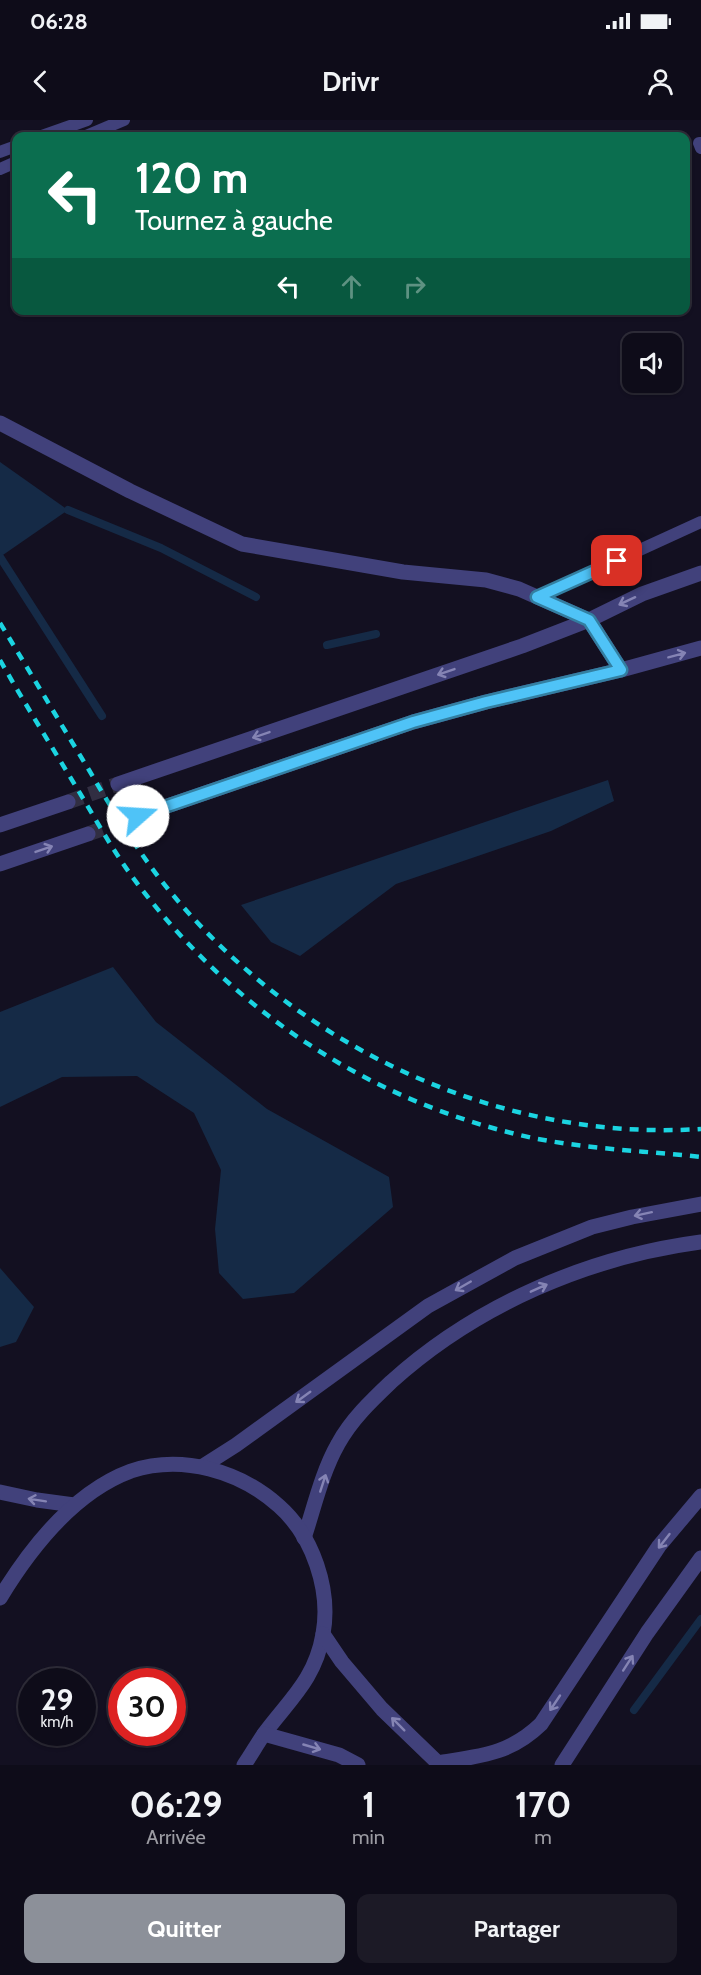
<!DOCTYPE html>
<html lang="fr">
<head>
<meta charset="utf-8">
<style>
	:root { --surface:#0e0c19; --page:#1c1a26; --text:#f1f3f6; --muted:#9b9ba2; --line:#2e2c38; --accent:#8c9099 }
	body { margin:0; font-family:Cabin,sans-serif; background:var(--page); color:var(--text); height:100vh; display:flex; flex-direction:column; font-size:22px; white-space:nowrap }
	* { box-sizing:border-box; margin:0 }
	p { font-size:20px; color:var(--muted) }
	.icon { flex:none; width:33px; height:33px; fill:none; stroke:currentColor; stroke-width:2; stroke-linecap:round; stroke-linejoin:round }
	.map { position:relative; height:1645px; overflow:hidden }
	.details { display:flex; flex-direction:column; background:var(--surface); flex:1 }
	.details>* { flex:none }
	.top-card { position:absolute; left:12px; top:12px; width:678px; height:183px; border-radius:12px; box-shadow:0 2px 4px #0004,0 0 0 2px var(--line); background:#0b6e4f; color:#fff; overflow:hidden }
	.fabs { position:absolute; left:622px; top:213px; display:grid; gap:12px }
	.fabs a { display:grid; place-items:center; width:60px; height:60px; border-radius:12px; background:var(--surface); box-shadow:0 2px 4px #0004,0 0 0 2px var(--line); font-size:30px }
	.speed { position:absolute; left:18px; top:1548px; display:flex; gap:12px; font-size:30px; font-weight:700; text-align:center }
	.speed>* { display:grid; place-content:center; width:78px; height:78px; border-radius:50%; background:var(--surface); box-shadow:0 2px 4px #0004,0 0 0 2px var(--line); line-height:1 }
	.speed small { font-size:15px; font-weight:400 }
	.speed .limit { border:9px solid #d22; background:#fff; color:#111 }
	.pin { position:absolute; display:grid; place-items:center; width:51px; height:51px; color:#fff; margin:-26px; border-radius:12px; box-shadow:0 3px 9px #0006 }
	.me { position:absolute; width:66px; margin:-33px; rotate:71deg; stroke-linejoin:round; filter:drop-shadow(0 0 4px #0008) }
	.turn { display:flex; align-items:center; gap:21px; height:126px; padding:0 24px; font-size:27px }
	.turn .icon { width:78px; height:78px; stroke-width:2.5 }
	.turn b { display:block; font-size:42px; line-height:51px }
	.lanes { display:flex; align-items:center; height:57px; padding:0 24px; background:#0003; justify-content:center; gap:30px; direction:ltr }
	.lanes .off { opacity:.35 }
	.eta { display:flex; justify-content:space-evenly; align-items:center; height:102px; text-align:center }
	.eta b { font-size:36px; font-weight:800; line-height:42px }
	.button { display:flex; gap:12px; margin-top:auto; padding:12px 24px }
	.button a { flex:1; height:69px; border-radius:12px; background:var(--accent); color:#fff; font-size:24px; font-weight:800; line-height:69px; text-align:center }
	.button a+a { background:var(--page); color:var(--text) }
	.status { display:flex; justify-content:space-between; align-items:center; height:42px; padding:0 30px; background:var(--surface); direction:ltr }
	.status svg { height:16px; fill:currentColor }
	header { display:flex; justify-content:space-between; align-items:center; height:78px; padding:0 24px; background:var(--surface); font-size:27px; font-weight:800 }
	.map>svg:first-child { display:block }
	.water { fill:#152a46 }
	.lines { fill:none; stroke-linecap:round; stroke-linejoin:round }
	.stream { stroke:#152a46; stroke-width:8 }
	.street-tunnel { stroke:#312e42; stroke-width:15; stroke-dasharray:15 8; stroke-linecap:butt }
	.lane { stroke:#41417b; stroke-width:12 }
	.street { stroke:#41417b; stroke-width:15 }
	.rail { stroke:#1bd4e1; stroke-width:4.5; stroke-dasharray:9 8; stroke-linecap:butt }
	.oneway { stroke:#8584b4 }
	.route-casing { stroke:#337fa1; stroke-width:15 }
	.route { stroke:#4fc3f7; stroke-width:10 }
</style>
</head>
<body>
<div class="status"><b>06:28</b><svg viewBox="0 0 49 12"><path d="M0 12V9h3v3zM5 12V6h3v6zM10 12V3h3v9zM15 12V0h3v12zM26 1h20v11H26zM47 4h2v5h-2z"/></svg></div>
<header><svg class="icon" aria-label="back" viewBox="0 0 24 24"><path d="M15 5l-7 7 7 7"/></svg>Drivr<svg class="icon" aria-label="person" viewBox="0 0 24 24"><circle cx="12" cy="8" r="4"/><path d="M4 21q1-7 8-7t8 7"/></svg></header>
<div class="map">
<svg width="701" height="1645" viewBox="0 0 701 1645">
	<rect width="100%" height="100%" fill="#131021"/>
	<g class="water">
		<path d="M 0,342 L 68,390 L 0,437 Z"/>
		<path d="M 608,660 L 614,681 L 551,711 L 396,764 L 300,836 L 271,822 L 241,785 Z"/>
		<path d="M 113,847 L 156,902 L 267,989 L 389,1057 L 393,1087 L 294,1173 L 243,1179 L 219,1153 L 215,1109 L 221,1050 L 194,993 L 137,956 L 62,957 L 0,987 L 0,892 Z"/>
		<path d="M 0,1148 L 34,1187 L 16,1222 L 0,1227 Z"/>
	</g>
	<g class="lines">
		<g class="stream">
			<path d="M 68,390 L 161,428 L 256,477"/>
			<path d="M 0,437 L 102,596"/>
			<path d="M 327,525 L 376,514"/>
			<path d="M 634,1590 L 701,1499"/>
		</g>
		<g class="street-tunnel">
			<path d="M 68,682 L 118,664"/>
			<path d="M 88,714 L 138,696"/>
		</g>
		<g class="lane">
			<path d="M 42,16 L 87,0"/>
			<path d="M 86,16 L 124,0"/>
			<path d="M 701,23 L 699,23 L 701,28"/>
			<path d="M 0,32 L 16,26"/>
			<path d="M 0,49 L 16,42"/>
			<path d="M 537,477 L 701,402"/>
		</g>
		<g class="street">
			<path d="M 0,303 L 130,371 L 242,424 L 403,452 L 486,460 L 519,469 L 589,500 L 621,550"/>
			<path d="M 118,664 L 522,526 L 589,500 L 642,474 L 701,453"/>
			<path d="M 138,696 L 413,602 L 486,582 L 621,550 L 701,528"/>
			<path d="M 0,705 L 68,682"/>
			<path d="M 0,744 L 88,714"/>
			<path d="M 203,1346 L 236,1325 L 428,1186 L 515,1138 L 592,1107 L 632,1097 L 701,1084"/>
			<path d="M 0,1372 L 37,1380 L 74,1385"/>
			<path d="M 304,1418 C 314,1388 322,1352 338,1324 C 351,1300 371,1281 391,1262 C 476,1185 588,1137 701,1122"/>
			<path d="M 0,1478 C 31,1427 74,1372 131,1351 C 182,1334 240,1351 279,1386 C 313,1416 331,1470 323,1514 C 315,1560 289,1580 264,1614 C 257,1624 251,1635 244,1645"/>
			<path d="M 323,1514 L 342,1542 L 382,1589 L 440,1645"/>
			<path d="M 264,1614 L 339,1635 L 358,1645"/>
			<path d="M 437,1643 C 479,1636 509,1635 541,1604 L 659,1426 L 701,1376"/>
			<path d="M 562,1645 L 647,1513 L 701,1438"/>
		</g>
		<g class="rail">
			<path d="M 0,503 C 30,552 59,601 89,650 C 113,691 138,732 168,769 C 296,926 497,1022 701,1009"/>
			<path d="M 0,540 C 25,584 52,627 78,670 C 95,698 112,729 131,755 C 229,889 370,983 533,1018 C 588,1029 645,1031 701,1037"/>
		</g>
	</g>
	<defs><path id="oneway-shaft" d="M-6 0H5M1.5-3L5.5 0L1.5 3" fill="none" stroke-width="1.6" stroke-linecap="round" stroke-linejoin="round" transform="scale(1.5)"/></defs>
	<g class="oneway">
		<use href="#oneway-shaft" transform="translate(627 481) rotate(155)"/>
		<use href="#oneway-shaft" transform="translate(677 535) rotate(-15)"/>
		<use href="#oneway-shaft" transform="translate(446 552) rotate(161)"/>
		<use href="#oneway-shaft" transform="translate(261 615) rotate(161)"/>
		<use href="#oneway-shaft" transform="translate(44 729) rotate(-19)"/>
		<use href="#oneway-shaft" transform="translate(643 1094) rotate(168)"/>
		<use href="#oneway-shaft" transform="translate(463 1166) rotate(150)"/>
		<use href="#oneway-shaft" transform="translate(539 1168) rotate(-24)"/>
		<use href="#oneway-shaft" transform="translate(303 1277) rotate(144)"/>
		<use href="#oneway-shaft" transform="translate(323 1363) rotate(-72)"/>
		<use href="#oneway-shaft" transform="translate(37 1380) rotate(-171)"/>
		<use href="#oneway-shaft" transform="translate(664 1421) rotate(128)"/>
		<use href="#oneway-shaft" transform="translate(628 1543) rotate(-57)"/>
		<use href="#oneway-shaft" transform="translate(555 1583) rotate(124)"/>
		<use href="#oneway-shaft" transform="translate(398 1604) rotate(-135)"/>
		<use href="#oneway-shaft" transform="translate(312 1627) rotate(16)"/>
	</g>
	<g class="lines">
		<g class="route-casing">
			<path id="route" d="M 138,696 L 413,602 L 486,582 L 621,550 L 589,500 L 537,477 L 617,441"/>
		</g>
		<use href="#route" class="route"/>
	</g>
</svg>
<div class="fabs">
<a><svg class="icon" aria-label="sound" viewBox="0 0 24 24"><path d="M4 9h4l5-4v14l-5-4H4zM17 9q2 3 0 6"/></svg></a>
</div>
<div class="speed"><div>29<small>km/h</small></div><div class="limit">30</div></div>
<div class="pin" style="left:617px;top:441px;background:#d93025"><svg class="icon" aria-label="arrive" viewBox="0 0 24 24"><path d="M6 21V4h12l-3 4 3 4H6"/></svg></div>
<svg class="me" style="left:138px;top:696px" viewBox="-20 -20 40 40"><circle r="19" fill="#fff"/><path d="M0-13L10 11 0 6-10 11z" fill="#4fc3f7"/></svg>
<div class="top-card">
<div class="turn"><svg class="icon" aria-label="left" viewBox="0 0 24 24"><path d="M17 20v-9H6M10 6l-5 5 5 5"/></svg><div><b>120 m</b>Tournez à gauche</div></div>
<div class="lanes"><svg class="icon" aria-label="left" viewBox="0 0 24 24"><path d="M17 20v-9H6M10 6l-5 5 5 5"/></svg><svg class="icon off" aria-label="ahead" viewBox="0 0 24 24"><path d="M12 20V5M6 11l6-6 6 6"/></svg><svg class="icon off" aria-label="right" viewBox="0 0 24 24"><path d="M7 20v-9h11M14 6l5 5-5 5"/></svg></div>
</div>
</div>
<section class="details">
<div class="eta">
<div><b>06:29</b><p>Arrivée</p></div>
<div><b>1</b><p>min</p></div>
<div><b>170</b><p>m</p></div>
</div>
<div class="button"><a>Quitter</a><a>Partager</a></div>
</section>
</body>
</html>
